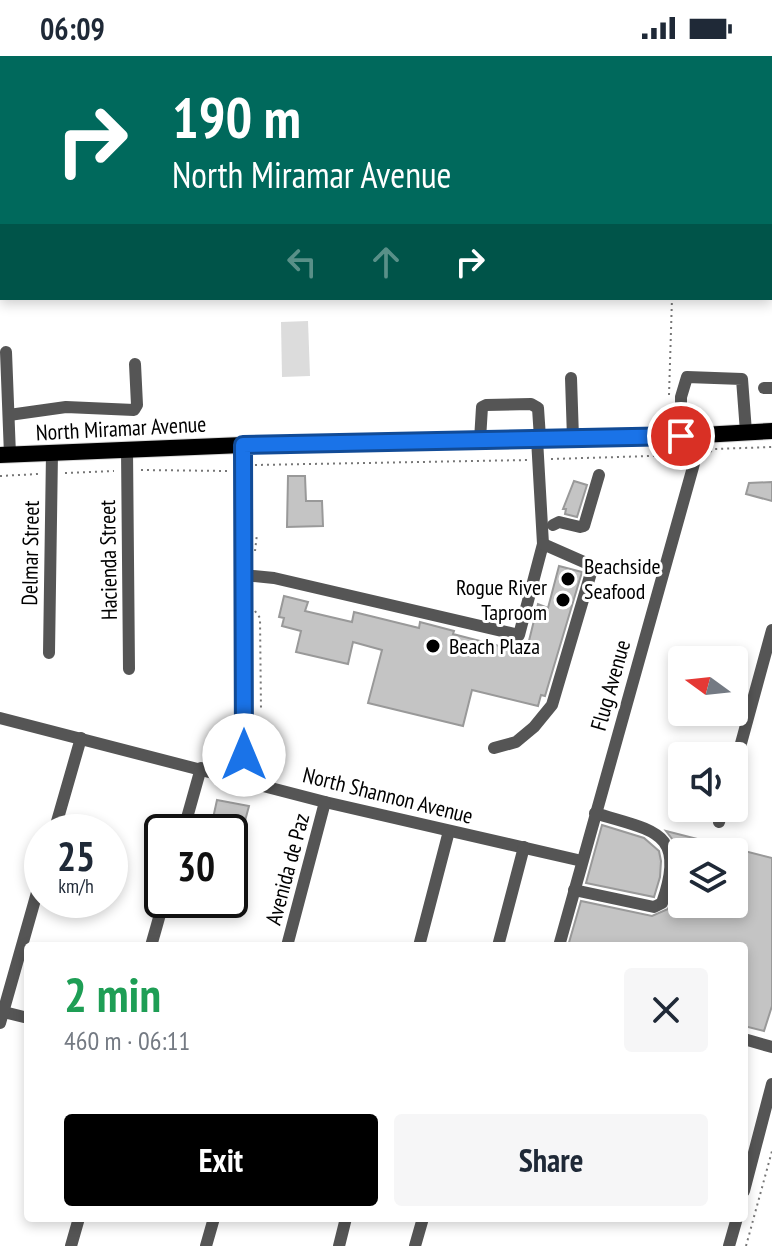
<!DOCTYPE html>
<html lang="en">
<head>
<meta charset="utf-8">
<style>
	:root { --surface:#fff; --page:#f6f6f7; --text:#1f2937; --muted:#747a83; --accent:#000 }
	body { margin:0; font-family:"PT Sans Narrow",sans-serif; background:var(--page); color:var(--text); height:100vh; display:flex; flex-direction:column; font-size:30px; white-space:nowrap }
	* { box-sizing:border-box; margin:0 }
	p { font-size:26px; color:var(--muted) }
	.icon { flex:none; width:44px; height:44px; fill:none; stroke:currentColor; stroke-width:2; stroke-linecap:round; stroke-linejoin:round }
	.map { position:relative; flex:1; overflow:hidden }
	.sheet { position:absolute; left:24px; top:886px; width:724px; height:280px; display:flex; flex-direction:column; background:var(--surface); border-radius:8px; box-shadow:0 4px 12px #0003 }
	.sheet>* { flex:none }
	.banner { position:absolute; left:0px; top:0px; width:772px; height:244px; box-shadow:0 4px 12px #0003; background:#00695c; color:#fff; overflow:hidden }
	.needle { width:52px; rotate:285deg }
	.fabs { position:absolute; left:668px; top:590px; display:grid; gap:16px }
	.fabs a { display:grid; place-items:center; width:80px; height:80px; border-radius:8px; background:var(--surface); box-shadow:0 4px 12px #0003; font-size:40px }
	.speed { position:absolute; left:24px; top:758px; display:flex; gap:16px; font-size:40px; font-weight:700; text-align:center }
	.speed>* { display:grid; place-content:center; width:104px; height:104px; border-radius:50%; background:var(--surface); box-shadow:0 4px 12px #0003; line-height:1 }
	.speed small { font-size:20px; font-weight:400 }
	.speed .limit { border:4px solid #111; border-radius:12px; background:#fff; color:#111 }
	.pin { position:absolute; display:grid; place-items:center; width:68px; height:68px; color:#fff; margin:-34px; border:4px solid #fff; border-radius:50%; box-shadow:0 2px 8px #0007 }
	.me { position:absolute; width:88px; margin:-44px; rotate:0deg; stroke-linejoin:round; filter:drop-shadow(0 0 6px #0008) }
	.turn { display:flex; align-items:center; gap:28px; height:168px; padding:0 40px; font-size:36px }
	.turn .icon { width:104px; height:104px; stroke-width:2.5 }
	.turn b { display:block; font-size:56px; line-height:68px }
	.lanes { display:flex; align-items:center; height:76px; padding:0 40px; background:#0003; justify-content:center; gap:40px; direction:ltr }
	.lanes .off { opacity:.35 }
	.round { display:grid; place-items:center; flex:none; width:84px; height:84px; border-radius:8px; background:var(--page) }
	.summary { display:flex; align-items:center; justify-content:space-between; height:136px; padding:0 40px }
	h1 { font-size:48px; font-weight:600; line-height:60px; color:#1e9e55 }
	.button { display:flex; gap:16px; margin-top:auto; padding:16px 40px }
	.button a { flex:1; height:92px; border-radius:8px; background:var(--accent); color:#fff; font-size:32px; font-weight:600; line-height:92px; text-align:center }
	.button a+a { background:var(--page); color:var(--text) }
	.status { display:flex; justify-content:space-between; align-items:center; height:56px; padding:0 40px; background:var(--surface); direction:ltr }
	.status svg { height:22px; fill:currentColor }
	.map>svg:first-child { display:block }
	.green { fill:#dcdcdc }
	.water { fill:#a3a3a3 }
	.building { fill:#c4c4c4; stroke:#999; stroke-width:2; fill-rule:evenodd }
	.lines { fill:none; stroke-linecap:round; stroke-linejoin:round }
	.major-casing { stroke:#dbdbdb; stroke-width:18 }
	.path { stroke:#777; stroke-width:2; stroke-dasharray:2 4; stroke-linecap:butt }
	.minor { stroke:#555; stroke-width:12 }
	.major { stroke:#000; stroke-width:16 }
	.route-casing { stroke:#114b97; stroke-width:20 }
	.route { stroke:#1a73e8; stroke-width:14 }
	.poi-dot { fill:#000; stroke:#fff; stroke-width:3 }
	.labels { text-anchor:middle; stroke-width:6; stroke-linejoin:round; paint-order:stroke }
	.street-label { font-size:22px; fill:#000; stroke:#fff }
	.poi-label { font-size:22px; fill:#000; stroke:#fff; text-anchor:start }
</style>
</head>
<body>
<div class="status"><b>06:09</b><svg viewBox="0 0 49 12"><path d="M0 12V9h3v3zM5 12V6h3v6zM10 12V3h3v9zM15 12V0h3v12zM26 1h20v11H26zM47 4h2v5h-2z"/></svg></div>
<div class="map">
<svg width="772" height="1190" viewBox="0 0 772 1190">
	<rect width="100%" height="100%" fill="#fff"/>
	<path class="green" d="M 308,265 L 310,320 L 282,321 L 281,266 Z"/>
	<path class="water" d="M 0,0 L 772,0 L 772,47 L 770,47 L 770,2 L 2,2 L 0,101 Z"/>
	<g class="building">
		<path d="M 288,420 L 305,420 L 306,445 L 322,445 L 323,470 L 287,471 Z"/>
		<path d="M 574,425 L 587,429 L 577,461 L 565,458 L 566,453 L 563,453 Z"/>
		<path d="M 772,426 L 772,445 L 746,438 L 749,427 Z"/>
		<path d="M 559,510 L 582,516 L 545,640 L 541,639 L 538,650 L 472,634 L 463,670 L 368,647 L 382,594 L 353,586 L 348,608 L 296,596 L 301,575 L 282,570 L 284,562 L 279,561 L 284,540 L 308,546 L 305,555 L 352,566 L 354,556 L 419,572 L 420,566 L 454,575 L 453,578 L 526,597 L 538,548 L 548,552 Z"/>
		<path d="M 217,744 L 249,750 L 242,776 L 210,776 Z"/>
		<path d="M 602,769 L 644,782 L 659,795 L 661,805 L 660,821 L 654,841 L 586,827 Z"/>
		<path d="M 666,775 L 772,802 L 772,950 L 764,975 L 744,970 L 744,890 L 568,890 L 581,845 L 652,860 L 668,853 L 678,825 L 679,805 L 676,788 ZM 682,796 L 734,796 L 734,848 L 682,848 Z"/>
	</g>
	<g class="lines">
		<g class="major-casing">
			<path id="major" d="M 0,399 L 243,389 L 702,379 L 772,375"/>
		</g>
		<g class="path">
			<path d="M 770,199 L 772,199"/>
			<path d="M 0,222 L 2,222"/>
			<path d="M 669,339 L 672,242"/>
			<path d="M 668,367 L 669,353"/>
			<path d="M 710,396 L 715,393 L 772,391"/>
			<path d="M 551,403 L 684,399"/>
			<path d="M 255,409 L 528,404"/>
			<path d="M 141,414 L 230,415"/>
			<path d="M 65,417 L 114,415"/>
			<path d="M 0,420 L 38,418"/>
			<path d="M 255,495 L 257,478"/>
			<path d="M 255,555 L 260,562 L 261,653"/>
			<path d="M 746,1190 L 772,1095"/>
		</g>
		<g class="minor">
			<path d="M 6,296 L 10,399"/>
			<path d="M 571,322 L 573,382"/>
			<path d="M 764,332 L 772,332"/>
			<path d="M 9,359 L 66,351 L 134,354 L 137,349 L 135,308"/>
			<path d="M 681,380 L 681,341 L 687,321 L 742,323 L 746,376"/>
			<path d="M 480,384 L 482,351 L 486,349 L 531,348 L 538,352 L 540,382"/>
			<path d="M 243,389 L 244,724"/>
			<path d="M 127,394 L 129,613"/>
			<path d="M 553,469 L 559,466 L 580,471 L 584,470 L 599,419"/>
			<path d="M 243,519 L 274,522 L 519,579 L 543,488 L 537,383"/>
			<path d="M 49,597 L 52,397"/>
			<path d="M 0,662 L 325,746 L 582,805"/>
			<path d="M 494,692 L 516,686 L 534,671 L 552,649 L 593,510 L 543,488"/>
			<path d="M 734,713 L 772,574"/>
			<path d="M 719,766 L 723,752"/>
			<path d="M 54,776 L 81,682"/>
			<path d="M 183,776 L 201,712"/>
			<path d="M 574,834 L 654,851 L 662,847 C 688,774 652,775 595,757"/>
			<path d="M 151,890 L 164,844"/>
			<path d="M 287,890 L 325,746"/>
			<path d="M 419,890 L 449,775"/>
			<path d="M 498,890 L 524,791"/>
			<path d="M 559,890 L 702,379"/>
			<path d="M 0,955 L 28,962"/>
			<path d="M 0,967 L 42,819"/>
			<path d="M 744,983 L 772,991"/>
			<path d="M 744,1135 L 772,1028"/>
			<path d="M 71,1190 L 79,1162"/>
			<path d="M 206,1190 L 214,1162"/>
			<path d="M 339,1190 L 346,1162"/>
			<path d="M 415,1190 L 423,1162"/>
			<path d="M 729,1190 L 737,1162"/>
		</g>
		<use href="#major" class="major"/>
	</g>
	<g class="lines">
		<g class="route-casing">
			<path id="route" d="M 244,699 L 243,389 L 681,380"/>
		</g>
		<use href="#route" class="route"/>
	</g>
	<g class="poi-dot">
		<circle cx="568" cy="523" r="8"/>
		<circle cx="563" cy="544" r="8"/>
		<circle cx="433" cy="590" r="8"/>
	</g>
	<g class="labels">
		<g class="street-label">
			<text transform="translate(121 372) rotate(-3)" y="8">North Miramar Avenue</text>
			<text transform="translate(30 497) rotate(-89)" y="8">Delmar Street</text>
			<text transform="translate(108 504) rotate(-91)" y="8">Hacienda Street</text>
			<text transform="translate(610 629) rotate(-74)" y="8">Flug Avenue</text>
			<text transform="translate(388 739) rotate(14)" y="8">North Shannon Avenue</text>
			<text transform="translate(287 813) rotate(-75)" y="8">Avenida de Paz</text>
		</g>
		<g class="poi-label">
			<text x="584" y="518">Beachside<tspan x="584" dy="25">Seafood</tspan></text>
			<text x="547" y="539" text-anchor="end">Rogue River<tspan x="547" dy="25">Taproom</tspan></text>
			<text x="449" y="598">Beach Plaza</text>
		</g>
	</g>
</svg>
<div class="fabs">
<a><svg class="needle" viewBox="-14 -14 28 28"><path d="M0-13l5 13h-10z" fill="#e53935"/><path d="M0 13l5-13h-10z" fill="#747a83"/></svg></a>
<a><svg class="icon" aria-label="sound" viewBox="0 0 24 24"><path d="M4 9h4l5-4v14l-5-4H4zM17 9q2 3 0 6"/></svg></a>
<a><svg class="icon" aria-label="layers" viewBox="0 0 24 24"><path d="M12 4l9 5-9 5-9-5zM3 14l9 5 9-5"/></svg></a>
</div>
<div class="speed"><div>25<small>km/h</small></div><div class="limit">30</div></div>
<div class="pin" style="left:681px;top:380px;background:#d93025"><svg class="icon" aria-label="arrive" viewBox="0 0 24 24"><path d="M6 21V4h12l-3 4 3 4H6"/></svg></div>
<svg class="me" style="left:244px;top:699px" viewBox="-20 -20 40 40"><circle r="19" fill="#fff"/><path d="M0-13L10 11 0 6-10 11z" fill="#1a73e8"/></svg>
<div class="banner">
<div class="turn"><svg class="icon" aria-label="right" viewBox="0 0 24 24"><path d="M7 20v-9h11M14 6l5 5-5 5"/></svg><div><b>190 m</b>North Miramar Avenue</div></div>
<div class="lanes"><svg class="icon off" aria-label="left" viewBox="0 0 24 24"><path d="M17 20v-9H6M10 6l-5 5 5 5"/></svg><svg class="icon off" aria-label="ahead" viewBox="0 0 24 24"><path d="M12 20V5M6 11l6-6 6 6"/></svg><svg class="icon" aria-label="right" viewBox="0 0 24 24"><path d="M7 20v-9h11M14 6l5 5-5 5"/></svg></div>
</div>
<section class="sheet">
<div class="summary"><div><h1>2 min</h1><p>460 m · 06:11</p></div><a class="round"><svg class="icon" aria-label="close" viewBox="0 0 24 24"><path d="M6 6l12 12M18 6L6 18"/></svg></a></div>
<div class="button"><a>Exit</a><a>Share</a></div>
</section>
</div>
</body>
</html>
